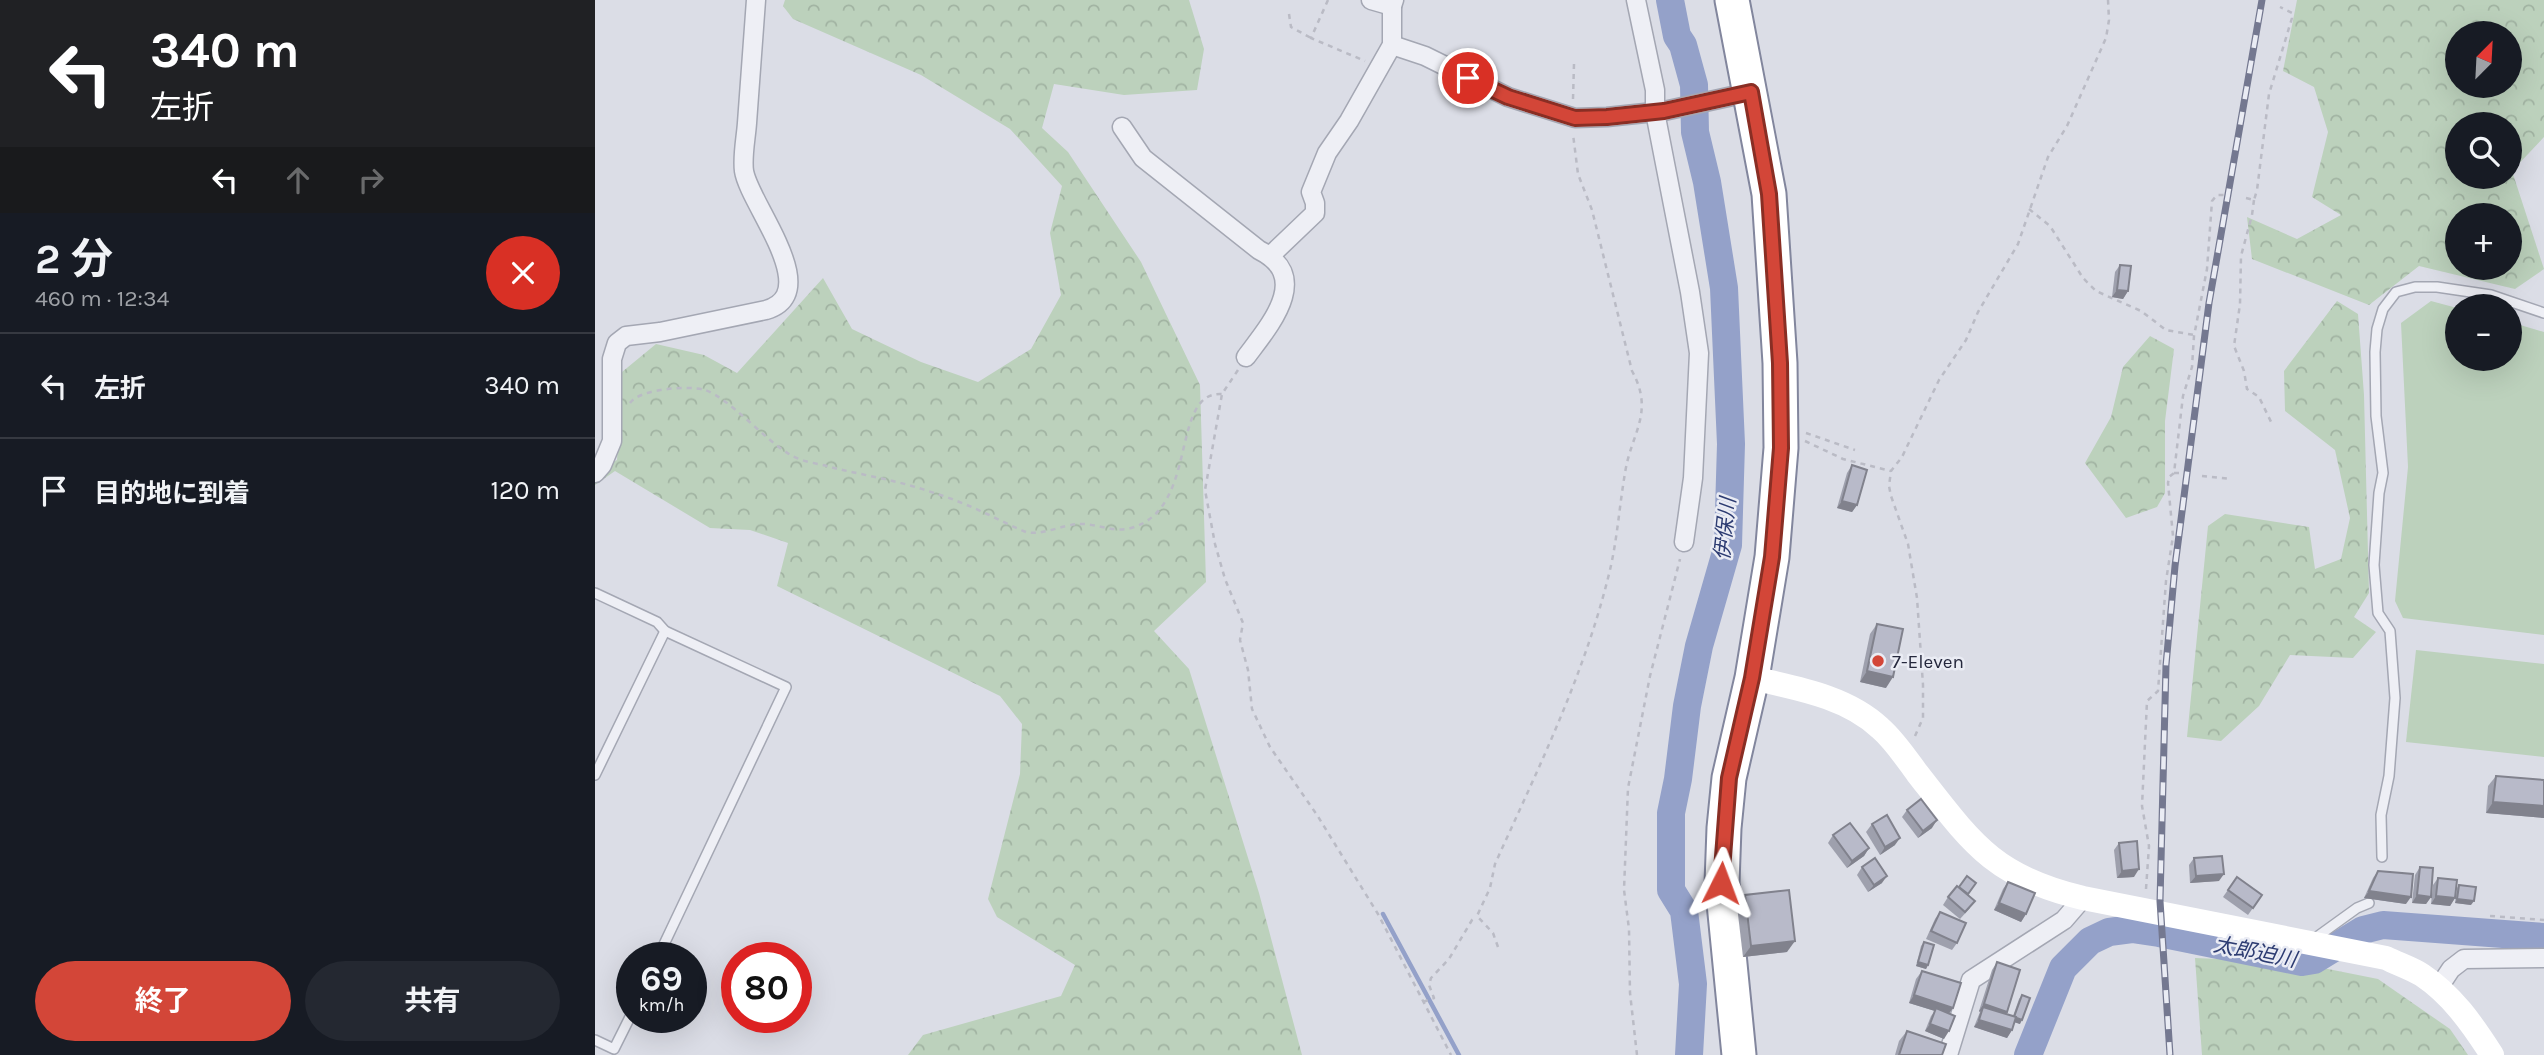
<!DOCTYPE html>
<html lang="ja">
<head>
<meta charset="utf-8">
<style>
	:root { --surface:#171b24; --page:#242831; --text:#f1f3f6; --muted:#9ea1a6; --line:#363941; --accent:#d34638 }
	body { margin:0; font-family:Karla,"Noto Sans JP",sans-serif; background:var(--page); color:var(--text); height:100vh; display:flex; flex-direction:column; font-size:26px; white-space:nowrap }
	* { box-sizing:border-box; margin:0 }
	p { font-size:23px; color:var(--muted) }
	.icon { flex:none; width:38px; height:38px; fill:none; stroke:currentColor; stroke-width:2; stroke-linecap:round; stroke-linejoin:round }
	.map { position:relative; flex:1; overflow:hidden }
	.side { display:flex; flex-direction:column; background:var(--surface); width:595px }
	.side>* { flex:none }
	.top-card { background:#202124; color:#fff; overflow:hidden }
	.needle { width:46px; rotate:24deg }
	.tools { position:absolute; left:1850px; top:21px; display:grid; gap:14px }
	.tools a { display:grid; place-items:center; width:77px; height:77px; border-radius:50%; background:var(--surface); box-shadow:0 7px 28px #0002; font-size:35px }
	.speed { position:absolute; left:21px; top:942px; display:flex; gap:14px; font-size:35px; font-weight:700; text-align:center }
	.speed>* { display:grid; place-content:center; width:91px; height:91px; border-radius:50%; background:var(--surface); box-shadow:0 7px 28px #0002; line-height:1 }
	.speed small { font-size:18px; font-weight:400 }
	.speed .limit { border:10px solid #d22; background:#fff; color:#111 }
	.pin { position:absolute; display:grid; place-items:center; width:60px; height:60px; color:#fff; margin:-30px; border:4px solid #fff; border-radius:50%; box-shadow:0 2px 7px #0007 }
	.me { position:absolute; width:77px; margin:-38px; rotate:3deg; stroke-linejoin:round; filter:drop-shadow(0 0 5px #0008) }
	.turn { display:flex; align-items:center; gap:24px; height:147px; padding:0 35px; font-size:32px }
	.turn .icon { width:91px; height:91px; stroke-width:2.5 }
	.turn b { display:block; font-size:49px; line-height:60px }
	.lanes { display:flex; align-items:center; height:66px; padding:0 35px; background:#0003; justify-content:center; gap:35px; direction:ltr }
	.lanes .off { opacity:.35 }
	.round { display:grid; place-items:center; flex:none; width:74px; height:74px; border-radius:37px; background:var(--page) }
	.overview { display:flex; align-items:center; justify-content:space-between; height:119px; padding:0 35px }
	h1 { font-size:42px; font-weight:700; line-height:52px }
	.button { display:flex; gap:14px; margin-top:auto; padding:14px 35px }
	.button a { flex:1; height:80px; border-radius:42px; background:var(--accent); color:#fff; font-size:28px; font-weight:700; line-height:80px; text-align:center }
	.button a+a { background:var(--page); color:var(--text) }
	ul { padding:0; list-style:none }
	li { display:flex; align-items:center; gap:21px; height:105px; padding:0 35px; border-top:2px solid var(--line) }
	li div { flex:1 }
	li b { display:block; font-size:26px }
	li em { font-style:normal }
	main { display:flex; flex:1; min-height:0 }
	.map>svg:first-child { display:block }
	.forest { fill:url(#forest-crowns); fill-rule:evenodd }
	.pitch { fill:#bcd1bc }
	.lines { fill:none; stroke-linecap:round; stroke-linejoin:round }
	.stream { stroke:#94a1c9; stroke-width:4.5 }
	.river { stroke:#94a1c9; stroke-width:28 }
	.lane-casing { stroke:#a4a7b3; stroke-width:12 }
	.street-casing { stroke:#a4a7b3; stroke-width:21 }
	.highway-casing { stroke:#82869d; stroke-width:37 }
	.path { stroke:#babbc5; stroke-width:2.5; stroke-dasharray:5 5; stroke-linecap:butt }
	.lane { stroke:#eeeff5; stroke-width:9 }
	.street { stroke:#eeeff5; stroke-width:18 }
	.secondary { stroke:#fff; stroke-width:24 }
	.highway { stroke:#fff; stroke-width:33 }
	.rail-casing { stroke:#747890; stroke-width:7 }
	.rail { stroke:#eaecf4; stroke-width:4.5; stroke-dasharray:13; stroke-linecap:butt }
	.wall { fill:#9ea0ad }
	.shaded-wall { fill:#81828d }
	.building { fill:#b8bac9; stroke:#81828d; stroke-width:2 }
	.route-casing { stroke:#892e24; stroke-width:18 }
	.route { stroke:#d34638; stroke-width:12 }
	.poi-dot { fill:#d34638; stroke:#eaecf4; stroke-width:2.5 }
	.labels { text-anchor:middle; stroke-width:5; stroke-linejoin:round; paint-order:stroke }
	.poi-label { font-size:19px; fill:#25283d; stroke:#eaecf4; text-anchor:start }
	.water-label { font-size:21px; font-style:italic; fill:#2d3c72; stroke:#eaecf4 }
</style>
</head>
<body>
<main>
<section class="side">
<div class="top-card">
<div class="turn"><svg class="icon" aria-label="left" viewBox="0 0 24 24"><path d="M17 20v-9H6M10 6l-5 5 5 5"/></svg><div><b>340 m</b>左折</div></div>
<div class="lanes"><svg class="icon" aria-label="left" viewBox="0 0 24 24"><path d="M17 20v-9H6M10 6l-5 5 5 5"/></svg><svg class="icon off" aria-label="ahead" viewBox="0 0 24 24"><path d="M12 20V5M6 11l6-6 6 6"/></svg><svg class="icon off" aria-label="right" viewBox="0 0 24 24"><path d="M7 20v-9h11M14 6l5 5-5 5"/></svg></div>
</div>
<div class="overview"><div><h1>2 分</h1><p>460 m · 12:34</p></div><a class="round" style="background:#d93025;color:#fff"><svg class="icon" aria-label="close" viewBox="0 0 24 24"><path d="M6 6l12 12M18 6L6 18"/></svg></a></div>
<ul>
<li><svg class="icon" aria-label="left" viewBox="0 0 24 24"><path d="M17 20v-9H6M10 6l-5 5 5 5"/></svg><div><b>左折</b></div><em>340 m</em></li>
<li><svg class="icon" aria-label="arrive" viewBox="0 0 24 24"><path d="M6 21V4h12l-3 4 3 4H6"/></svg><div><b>目的地に到着</b></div><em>120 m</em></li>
</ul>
<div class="button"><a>終了</a><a>共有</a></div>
</section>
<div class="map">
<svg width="1949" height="1055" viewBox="0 0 1949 1055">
	<defs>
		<pattern id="forest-crowns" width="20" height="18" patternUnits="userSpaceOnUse" patternTransform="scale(1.75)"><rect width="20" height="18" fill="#bcd1bc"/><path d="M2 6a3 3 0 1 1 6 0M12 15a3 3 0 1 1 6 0" fill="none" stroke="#a1b3a2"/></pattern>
	</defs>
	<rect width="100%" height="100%" fill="#dbdde6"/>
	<g class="forest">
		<path d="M 190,0 L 594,0 L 609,49 L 602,90 L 529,95 L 459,84 L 447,128 L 473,152 L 546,262 L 605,385 L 611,582 L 559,631 L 594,669 L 664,893 L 707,1055 L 313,1055 L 328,1035 L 466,996 L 480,965 L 402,917 L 393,899 L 425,774 L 427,724 L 405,696 L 182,586 L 193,543 L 155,530 L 115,528 L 20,471 L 0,485 L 0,471 L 22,460 L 27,372 L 61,344 L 109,355 L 142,373 L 228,278 L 257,329 L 326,362 L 383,382 L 436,349 L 466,295 L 455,233 L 467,186 L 415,129 L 326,75 L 198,19 L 188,6 Z"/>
		<path d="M 1702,0 L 1949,0 L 1949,137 L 1917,171 L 1949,269 L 1920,289 L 1824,266 L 1774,305 L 1657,259 L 1652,217 L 1702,239 L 1746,215 L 1717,197 L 1733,132 L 1719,87 L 1688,71 ZM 1862,33 L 1914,33 L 1914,86 L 1862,86 ZM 1862,124 L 1914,124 L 1914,177 L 1862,177 ZM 1862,215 L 1914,215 L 1914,268 L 1862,268 Z"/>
		<path d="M 1742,301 L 1763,314 L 1769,395 L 1774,593 L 1759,617 L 1781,632 L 1758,658 L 1695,655 L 1664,706 L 1626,741 L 1592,737 L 1613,526 L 1630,514 L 1714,527 L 1720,569 L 1746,559 L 1755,518 L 1740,450 L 1690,411 L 1689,371 Z"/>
		<path d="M 1555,336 L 1579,349 L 1570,421 L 1570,493 L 1562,507 L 1531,518 L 1490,463 L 1516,417 L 1528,367 Z"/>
		<path d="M 1600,958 L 1698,962 L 1783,979 L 1855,1029 L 1873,1055 L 1607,1055 Z"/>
	</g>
	<g class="pitch">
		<path d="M 1836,301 L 1862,308 L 1862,359 L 1914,359 L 1915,322 L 1949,332 L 1949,635 L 1808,618 L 1800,601 L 1813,467 L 1806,323 Z"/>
		<path d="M 1821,650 L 1949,664 L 1949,757 L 1811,742 Z"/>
	</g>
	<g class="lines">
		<path class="stream" d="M 788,914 L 864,1055"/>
		<g class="river">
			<path d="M 1075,0 L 1082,36 L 1088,45 L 1099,85 L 1100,132 L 1112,182 L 1129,288 L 1136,444 L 1133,545 L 1104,646 L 1092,706 L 1083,779 L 1076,813 L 1076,890 L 1089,911 L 1098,984 L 1094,1055"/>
			<path d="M 1433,1055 L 1468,968 L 1495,941 L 1514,932 L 1537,929 L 1564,933 L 1707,962 L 1719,960 L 1768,930 L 1788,925 L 1949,937"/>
		</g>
		<g class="lane-casing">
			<g id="lane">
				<path d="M 0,593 L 62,622 L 70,631 L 191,687 L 63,957"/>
				<path d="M 0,775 L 70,631"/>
				<path d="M 1787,857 L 1786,815 L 1794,776 L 1800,698 L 1795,631 L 1783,613 L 1779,565 L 1784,493 L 1788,473 L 1781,416 L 1780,352 L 1782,329 L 1788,309 L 1801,292 L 1820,287 L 1842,287 L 1896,295 L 1949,313"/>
				<path d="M 1719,939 L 1762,908 L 1774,903"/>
				<path d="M 0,1040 L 19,1049 L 37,1013"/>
			</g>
		</g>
		<g class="street-casing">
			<g id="street">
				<path d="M 776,0 L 797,6"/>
				<path d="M 1041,0 L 1060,90 L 1060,112 L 1095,292 L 1104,353 L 1098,478 L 1089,542"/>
				<path d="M 797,45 L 830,56 L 913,97 L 980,118 L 1012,117 L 1069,111 L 1156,92"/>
				<path d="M 527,127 L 548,158 L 664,250 C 718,277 674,326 651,357"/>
				<path d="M 675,256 L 720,213 L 720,203 L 716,192 L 732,153 L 754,121 L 797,45 L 797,6 L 799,0"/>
				<path d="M 0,473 L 7,465 L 17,441 L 17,359 L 22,343 L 31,336 L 65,332 L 171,310 C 230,293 154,204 149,171 C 147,156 151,138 152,123 C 155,82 158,41 161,0"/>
				<path d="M 1844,987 L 1856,969 L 1869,959 L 1949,958"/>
				<path d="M 1353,1055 L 1376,980 L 1469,920 L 1488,898"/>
			</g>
		</g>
		<g class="highway-casing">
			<path id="highway" d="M 1137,0 L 1174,194 L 1185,363 L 1186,448 L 1177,557 L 1157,678 L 1134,778 L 1129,828 L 1127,883 L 1144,1055"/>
		</g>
		<g class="path">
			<path d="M 733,0 L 716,38 L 770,61"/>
			<path d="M 694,14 L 696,27 L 716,38"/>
			<path d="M 978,99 L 979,64"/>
			<path d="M 1651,198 L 1659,200 L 1662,190 L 1674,94 L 1697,18 L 1697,13 L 1685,7"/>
			<path d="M 1659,200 L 1657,215 L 1646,256 L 1645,304 L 1639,346 L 1649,371 L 1652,389 L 1664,397 L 1678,426"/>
			<path d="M 1434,209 L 1455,226 L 1488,278 L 1501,291 L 1546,311 L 1571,330 L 1599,335"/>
			<path d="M 643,370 L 627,394 L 610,490 L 620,544 L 630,579 L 648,623 L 645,640 L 653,670 L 657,709 L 675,747 L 722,815 L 783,914 L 856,1055"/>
			<path d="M 35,403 C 44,389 94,385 110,390 C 134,398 169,439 194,454 C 206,462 222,463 235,467 C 267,475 301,480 333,491 C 353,497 373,505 392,514 C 405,520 418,527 431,532 C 446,536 467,525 483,524 C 501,523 518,533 536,528 C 605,509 574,391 627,394"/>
			<path d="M 1211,433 L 1260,450"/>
			<path d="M 1210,441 L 1248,459 L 1296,471"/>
			<path d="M 1579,473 L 1587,473"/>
			<path d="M 1607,476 L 1636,479"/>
			<path d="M 1320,736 L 1328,718 L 1328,685 L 1322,598 L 1313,544 L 1296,496 L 1294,486 L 1296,471 L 1307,457 L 1344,380 L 1371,340 L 1383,312 L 1423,244 L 1453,157 L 1472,126 L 1511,38 L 1514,20 L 1513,0"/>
			<path d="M 1551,889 L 1554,846 L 1547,806 L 1552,701 L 1563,691 L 1571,581 L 1578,536 L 1573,483 L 1574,477 L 1579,473 L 1588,396 L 1597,367 L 1599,336 L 1612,269 L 1617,201 L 1622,195 L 1629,195"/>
			<path d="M 1895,916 L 1949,920"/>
			<path d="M 903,947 L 898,933 L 882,916 L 895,888 L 900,864 C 942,771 988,678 1013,578 C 1022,544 1024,508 1030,473 C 1036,433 1060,413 1037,371 L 997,210 L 983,174 L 978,134"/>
			<path d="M 828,1002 L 839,998 L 834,985 L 836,978 L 854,959 L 877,920 L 881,917"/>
			<path d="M 1042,1055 L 1035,993 L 1034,929 L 1029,890 L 1033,788 L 1055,676 L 1085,559"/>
		</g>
		<use href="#lane" class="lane"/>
		<use href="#street" class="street"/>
		<path class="secondary" d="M 1157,678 C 1200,688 1251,696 1285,728 C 1299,740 1311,758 1322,773 C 1376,842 1398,877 1488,898 L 1791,958 C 1803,964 1816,968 1827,975 C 1857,995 1878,1025 1897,1055"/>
		<use href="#highway" class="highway"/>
		<g class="rail-casing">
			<path id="rail" d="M 1575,1055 L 1565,901 L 1571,665 L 1580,566 L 1614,303 L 1667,0"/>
		</g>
		<use href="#rail" class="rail"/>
	</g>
	<g class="wall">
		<path d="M 1525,265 L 1533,291 L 1528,299 L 1517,297 L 1520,272 Z"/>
		<path d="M 1257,465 L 1262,505 L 1257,512 L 1242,508 L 1252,473 Z"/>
		<path d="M 1282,624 L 1291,688 L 1265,682 L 1275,634 Z"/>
		<path d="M 1901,776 L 1949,780 L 1949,818 L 1891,813 L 1893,786 Z"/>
		<path d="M 1312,810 L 1337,828 L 1323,838 L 1307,817 Z"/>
		<path d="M 1277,824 L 1300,845 L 1285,855 L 1271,832 Z"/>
		<path d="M 1238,835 L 1274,848 L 1269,856 L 1252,868 L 1233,843 Z"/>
		<path d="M 1524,843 L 1539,877 L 1522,878 L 1519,850 Z"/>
		<path d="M 1599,858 L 1624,881 L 1595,883 L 1594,865 Z"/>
		<path d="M 1267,867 L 1287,883 L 1273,892 L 1262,875 Z"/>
		<path d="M 1825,867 L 1836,897 L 1831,904 L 1817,903 L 1820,875 Z"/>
		<path d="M 1783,871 L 1811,904 L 1769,898 L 1778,878 Z"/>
		<path d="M 1642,877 L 1667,895 L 1653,915 L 1628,897 Z"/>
		<path d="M 1843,878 L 1860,898 L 1855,906 L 1836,904 L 1838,885 Z"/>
		<path d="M 1413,882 L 1431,914 L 1426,922 L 1399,910 L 1408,889 Z"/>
		<path d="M 1864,885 L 1876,905 L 1860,903 L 1862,888 Z"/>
		<path d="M 1150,895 L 1192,952 L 1148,957 L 1142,906 Z"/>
		<path d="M 1372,895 L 1375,908 L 1365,919 L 1348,905 L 1353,897 Z"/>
		<path d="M 1345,912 L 1362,943 L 1357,950 L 1331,939 L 1340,919 Z"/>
		<path d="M 1329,942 L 1333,965 L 1331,969 L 1321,966 L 1326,946 Z"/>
		<path d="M 1402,962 L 1412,1012 L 1410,1014 L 1418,1016 L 1424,999 L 1427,995 L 1425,1024 L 1419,1022 L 1417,1030 L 1412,1038 L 1379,1027 L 1385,1012 L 1384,1011 L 1397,970 Z"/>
		<path d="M 1327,971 L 1354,1014 L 1349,1039 L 1330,1031 L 1336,1016 L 1340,1011 L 1314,1003 L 1321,979 Z"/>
		<path d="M 1312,1031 L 1347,1055 L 1300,1055 L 1304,1041 Z"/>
	</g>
	<g class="shaded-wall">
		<path d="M 1522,290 L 1533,291 L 1528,299 L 1517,297 Z"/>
		<path d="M 1247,501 L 1262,505 L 1257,512 L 1242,508 Z"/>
		<path d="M 1272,671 L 1298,677 L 1291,688 L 1265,682 Z"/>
		<path d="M 1898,802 L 1949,806 L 1949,818 L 1891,813 Z"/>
		<path d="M 1342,820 L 1337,828 L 1323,838 L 1328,831 Z"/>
		<path d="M 1305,838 L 1300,845 L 1285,855 L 1290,847 Z"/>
		<path d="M 1274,848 L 1269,856 L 1252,868 L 1257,861 Z"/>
		<path d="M 1544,869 L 1539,877 L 1522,878 L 1527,871 Z"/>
		<path d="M 1629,874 L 1624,881 L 1595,883 L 1601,876 Z"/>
		<path d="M 1292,876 L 1287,883 L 1273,892 L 1279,885 Z"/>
		<path d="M 1774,891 L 1816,897 L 1811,904 L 1769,898 Z"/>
		<path d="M 1822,895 L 1836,897 L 1831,904 L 1817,903 Z"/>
		<path d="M 1841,896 L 1860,898 L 1855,906 L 1836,904 Z"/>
		<path d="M 1862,899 L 1879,901 L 1876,905 L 1860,903 Z"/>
		<path d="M 1404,903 L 1431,914 L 1426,922 L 1399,910 Z"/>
		<path d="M 1200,941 L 1192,952 L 1148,957 L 1156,946 Z"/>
		<path d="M 1323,962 L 1333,965 L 1331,969 L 1321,966 Z"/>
		<path d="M 1319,995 L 1358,1008 L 1353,1015 L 1314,1003 Z"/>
		<path d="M 1389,1004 L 1412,1012 L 1407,1019 L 1388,1007 L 1385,1012 L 1384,1011 Z"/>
		<path d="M 1419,1018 L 1427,1020 L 1425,1024 L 1416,1021 Z"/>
		<path d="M 1384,1020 L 1417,1030 L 1412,1038 L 1379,1027 Z"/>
		<path d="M 1335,1024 L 1354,1031 L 1349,1039 L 1330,1031 Z"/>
	</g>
	<g class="building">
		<path d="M 1525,265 L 1536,266 L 1533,291 L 1522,290 Z"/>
		<path d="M 1257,465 L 1272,470 L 1262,505 L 1247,501 Z"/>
		<path d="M 1282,624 L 1308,629 L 1298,677 L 1272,671 Z"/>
		<path d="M 1901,776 L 1949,780 L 1949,806 L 1898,802 Z"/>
		<path d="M 1326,799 L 1342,820 L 1328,831 L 1312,810 Z"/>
		<path d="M 1292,815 L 1305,838 L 1290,847 L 1277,824 Z"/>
		<path d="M 1255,823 L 1274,848 L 1257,861 L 1238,835 Z"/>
		<path d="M 1542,841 L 1544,869 L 1527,871 L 1524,843 Z"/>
		<path d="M 1627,856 L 1629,874 L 1601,876 L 1599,858 Z"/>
		<path d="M 1280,858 L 1292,876 L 1279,885 L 1267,867 Z"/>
		<path d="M 1825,867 L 1838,868 L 1836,897 L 1822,895 Z"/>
		<path d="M 1783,871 L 1818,874 L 1816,897 L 1774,891 Z"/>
		<path d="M 1372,876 L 1381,883 L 1373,894 L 1364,887 Z"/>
		<path d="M 1642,877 L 1667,895 L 1658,908 L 1633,890 Z"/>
		<path d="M 1843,878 L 1862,880 L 1860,898 L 1841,896 Z"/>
		<path d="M 1413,882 L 1440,893 L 1431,914 L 1404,903 Z"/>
		<path d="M 1864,885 L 1881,887 L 1879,901 L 1862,899 Z"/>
		<path d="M 1362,886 L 1380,901 L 1370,912 L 1353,897 Z"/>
		<path d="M 1194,890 L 1200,941 L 1156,946 L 1150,895 Z"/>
		<path d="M 1345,912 L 1371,923 L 1362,943 L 1336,931 Z"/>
		<path d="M 1329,942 L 1339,945 L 1333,965 L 1323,962 Z"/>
		<path d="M 1402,962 L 1425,970 L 1412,1012 L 1389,1004 Z"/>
		<path d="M 1327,971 L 1366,983 L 1358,1008 L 1319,995 Z"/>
		<path d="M 1427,995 L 1435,998 L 1427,1020 L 1419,1017 Z"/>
		<path d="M 1388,1007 L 1421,1017 L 1417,1030 L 1384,1020 Z"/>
		<path d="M 1341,1008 L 1360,1016 L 1354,1031 L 1335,1024 Z"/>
		<path d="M 1312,1031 L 1351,1044 L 1347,1055 L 1304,1055 Z"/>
	</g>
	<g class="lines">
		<g class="route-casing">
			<path id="route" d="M 873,78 L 913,97 L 980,118 L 1012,117 L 1069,111 L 1156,92 L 1174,194 L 1185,363 L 1186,448 L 1177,557 L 1157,678 L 1134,778 L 1126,883"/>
		</g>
		<use href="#route" class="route"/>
	</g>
	<circle class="poi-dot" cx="1283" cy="661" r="7"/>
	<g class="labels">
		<g class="poi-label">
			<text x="1297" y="668">7-Eleven</text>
		</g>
		<g class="water-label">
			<text transform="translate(1130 529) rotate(-84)" y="7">伊保川</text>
			<text transform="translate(1660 952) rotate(11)" y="7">太郎迫川</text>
		</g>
	</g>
</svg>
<div class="tools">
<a><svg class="needle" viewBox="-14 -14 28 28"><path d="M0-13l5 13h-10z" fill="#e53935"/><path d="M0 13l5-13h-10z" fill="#9ea1a6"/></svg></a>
<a><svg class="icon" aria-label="search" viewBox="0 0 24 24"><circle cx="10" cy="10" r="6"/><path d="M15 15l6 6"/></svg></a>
<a>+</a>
<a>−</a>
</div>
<div class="speed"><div>69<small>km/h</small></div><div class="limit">80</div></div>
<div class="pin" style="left:873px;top:78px;background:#d93025"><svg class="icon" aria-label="arrive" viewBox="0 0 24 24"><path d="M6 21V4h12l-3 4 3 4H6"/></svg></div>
<svg class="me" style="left:1126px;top:883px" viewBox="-20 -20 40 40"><path d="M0-17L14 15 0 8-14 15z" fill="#d34638" stroke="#fff" stroke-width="4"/></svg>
</div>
</main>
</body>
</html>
